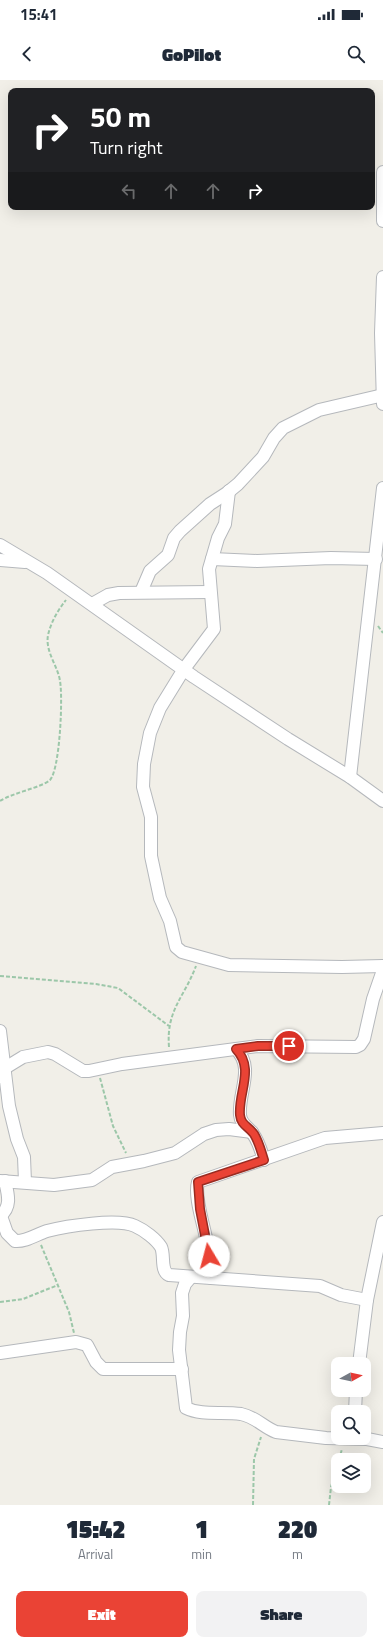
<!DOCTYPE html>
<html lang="en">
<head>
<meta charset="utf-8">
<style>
	:root { --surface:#fff; --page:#f2f2f3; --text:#1f2937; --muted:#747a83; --accent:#ea4335 }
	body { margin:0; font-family:"Titillium Web",sans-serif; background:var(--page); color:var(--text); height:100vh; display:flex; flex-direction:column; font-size:15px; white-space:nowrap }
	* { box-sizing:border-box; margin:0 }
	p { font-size:13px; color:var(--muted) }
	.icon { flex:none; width:22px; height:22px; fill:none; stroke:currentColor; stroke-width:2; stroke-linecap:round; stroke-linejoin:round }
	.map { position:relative; height:1425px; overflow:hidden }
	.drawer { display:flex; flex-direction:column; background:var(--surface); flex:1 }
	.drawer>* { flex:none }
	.guide { position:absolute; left:8px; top:8px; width:367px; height:122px; border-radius:8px; box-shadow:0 4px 16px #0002; background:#202124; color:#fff; overflow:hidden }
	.needle { width:26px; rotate:82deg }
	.controls { position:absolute; left:331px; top:1277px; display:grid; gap:8px }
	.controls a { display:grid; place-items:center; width:40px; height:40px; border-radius:8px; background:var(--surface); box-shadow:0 4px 16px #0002; font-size:20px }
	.pin { position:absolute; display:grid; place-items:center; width:34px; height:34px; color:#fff; margin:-17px; border:2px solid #fff; border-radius:50%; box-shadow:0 1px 4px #0007 }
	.me { position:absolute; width:44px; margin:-22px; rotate:352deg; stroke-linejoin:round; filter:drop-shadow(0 0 3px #0008) }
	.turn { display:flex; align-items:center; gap:14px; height:84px; padding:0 16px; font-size:18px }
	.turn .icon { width:52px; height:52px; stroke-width:2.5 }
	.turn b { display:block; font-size:28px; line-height:34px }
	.lanes { display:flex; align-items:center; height:38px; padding:0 16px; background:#0003; justify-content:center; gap:20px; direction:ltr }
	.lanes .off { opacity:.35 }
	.eta { display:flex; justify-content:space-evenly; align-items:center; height:68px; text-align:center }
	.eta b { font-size:24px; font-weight:800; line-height:28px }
	.primary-button { display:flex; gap:8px; margin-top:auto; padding:8px 16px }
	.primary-button a { flex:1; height:46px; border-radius:8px; background:var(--accent); color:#fff; font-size:16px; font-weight:800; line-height:46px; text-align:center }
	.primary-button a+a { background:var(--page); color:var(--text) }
	.status { display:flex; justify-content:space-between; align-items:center; height:28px; padding:0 20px; background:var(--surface); direction:ltr }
	.status svg { height:11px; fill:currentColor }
	header { display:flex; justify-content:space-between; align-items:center; height:52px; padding:0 16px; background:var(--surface); font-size:18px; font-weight:800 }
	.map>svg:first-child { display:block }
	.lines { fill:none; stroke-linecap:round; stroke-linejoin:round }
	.minor-casing { stroke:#b5b8bc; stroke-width:14 }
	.path { stroke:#9cc7a9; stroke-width:2; stroke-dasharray:4 2; stroke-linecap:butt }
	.minor { stroke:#fff; stroke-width:12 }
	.route-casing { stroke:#982c22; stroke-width:10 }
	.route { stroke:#ea4335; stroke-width:7 }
</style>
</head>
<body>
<div class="status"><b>15:41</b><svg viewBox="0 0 49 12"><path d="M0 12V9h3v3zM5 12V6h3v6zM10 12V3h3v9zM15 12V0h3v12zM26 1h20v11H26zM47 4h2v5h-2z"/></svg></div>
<header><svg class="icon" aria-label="back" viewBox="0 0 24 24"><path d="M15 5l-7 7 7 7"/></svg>GoPilot<svg class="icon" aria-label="search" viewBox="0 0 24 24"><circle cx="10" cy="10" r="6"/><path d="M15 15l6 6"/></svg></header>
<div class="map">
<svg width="383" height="1425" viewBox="0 0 383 1425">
	<rect width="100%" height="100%" fill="#f1efe8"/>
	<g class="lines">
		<g class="minor-casing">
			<g id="minor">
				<path d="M 383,92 L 383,141"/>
				<path d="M 383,197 L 381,253 L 383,324"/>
				<path d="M 229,411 L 225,444 L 218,458 L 209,489 L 214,549 L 184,589 L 160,628 L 150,653 L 144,684 L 143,707 L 151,737 L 151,776 L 160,818 L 170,841 L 176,867 L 182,872 L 229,885 L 342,887 L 383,886"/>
				<path d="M 0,465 L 47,493 L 194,597 L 288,659 L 350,697 L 383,721"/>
				<path d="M 212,479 L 257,481 L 331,478 L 376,479"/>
				<path d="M 0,480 L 25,482"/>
				<path d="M 141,512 L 150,491 L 168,475 L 174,458 L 180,451 L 210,424 L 227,413 L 238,404 L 263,377 L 274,358 L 283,348 L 319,330 L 383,315"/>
				<path d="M 92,524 L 108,515 L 119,513 L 210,512"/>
				<path d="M 350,697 L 383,408"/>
				<path d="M 0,951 L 9,1026 L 17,1059 L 24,1077 L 25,1102"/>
				<path d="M 236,969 C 255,988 238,1012 240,1035 C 241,1045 248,1046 253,1054 C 259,1062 261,1071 264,1080"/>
				<path d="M 0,997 L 5,988 L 23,977 L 48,972 L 55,974 L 83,991 L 89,991 L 122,984 L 258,966 L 356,967 L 360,965 L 364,959 L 373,919 L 382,893"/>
				<path d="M 0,1101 L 54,1105 L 92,1100 L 112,1087 L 144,1081 L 175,1073 L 204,1054 L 216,1050 L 229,1049 L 252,1052"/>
				<path d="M 0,1136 C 12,1127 8,1114 5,1101"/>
				<path d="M 1,1136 L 7,1153 L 15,1161 C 26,1162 37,1154 47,1151 C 66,1146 118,1138 135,1146 C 144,1150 156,1159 161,1167 C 165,1175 160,1191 169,1195 L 320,1206 L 341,1215 L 367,1220"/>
				<path d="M 191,1197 L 185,1204 L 182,1213 L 183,1236 L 180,1252 L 179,1270 L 186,1328 C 202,1336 223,1331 241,1334 C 256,1337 263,1347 276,1352 L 326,1358 L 367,1359"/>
				<path d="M 211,1198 C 210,1185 208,1171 206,1158 C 203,1142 194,1116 198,1102 L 325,1058 L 383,1053"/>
				<path d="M 0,1273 L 76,1262 L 87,1265 L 96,1282 L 103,1289 L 182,1289"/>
				<path d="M 359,1284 L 367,1220 L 383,1142"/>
				<path d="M 355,1332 L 356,1310"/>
				<path d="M 364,1356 L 367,1359 L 383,1362"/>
			</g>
		</g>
		<g class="path">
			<path d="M 378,546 L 383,553"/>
			<path d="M 0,721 C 12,713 43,707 50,700 C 60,689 63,617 60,601 C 58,586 45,572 48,555 C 51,542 58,530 66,520"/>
			<path d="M 0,896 L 96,904 L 118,908 L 169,946"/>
			<path d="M 169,967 C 166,930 184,918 196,886"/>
			<path d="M 100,998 L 113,1046 L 126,1073"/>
			<path d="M 41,1165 L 69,1232 L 74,1253"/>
			<path d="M 0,1222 L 23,1219 L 58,1205"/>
			<path d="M 339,1380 L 342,1369"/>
			<path d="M 253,1425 L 254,1379 L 261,1357"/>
			<path d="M 329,1425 L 331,1407 L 338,1382"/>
		</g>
		<use href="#minor" class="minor"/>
	</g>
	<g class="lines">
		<g class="route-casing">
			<path id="route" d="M 209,1176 L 200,1129 L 198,1102 L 264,1080 C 261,1071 259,1062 254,1054 C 248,1046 241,1045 240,1035 C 238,1012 255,989 236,969 L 258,966 L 289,966"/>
		</g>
		<use href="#route" class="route"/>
	</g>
</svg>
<div class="controls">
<a><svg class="needle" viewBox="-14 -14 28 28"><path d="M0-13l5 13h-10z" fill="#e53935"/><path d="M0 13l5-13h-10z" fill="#747a83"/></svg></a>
<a><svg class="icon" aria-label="search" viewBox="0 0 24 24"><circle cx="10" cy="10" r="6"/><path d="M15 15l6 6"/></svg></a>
<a><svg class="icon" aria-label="layers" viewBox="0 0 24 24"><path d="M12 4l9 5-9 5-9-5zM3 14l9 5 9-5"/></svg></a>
</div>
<div class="pin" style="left:289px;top:966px;background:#d93025"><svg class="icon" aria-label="arrive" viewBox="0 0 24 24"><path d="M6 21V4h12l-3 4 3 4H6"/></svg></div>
<svg class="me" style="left:209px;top:1176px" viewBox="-20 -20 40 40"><circle r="19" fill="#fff"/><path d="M0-13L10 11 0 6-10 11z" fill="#ea4335"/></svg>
<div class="guide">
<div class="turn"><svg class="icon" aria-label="right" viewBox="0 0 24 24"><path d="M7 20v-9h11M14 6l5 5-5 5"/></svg><div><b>50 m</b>Turn right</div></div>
<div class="lanes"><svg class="icon off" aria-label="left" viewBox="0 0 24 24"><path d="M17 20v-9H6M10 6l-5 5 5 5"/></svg><svg class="icon off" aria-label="ahead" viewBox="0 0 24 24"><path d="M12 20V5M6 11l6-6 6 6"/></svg><svg class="icon off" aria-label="ahead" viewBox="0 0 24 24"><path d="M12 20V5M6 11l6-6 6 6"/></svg><svg class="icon" aria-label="right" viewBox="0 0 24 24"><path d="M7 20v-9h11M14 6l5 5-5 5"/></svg></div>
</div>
</div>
<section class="drawer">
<div class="eta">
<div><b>15:42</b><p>Arrival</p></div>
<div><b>1</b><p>min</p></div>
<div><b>220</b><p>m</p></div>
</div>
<div class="primary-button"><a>Exit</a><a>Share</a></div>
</section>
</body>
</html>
